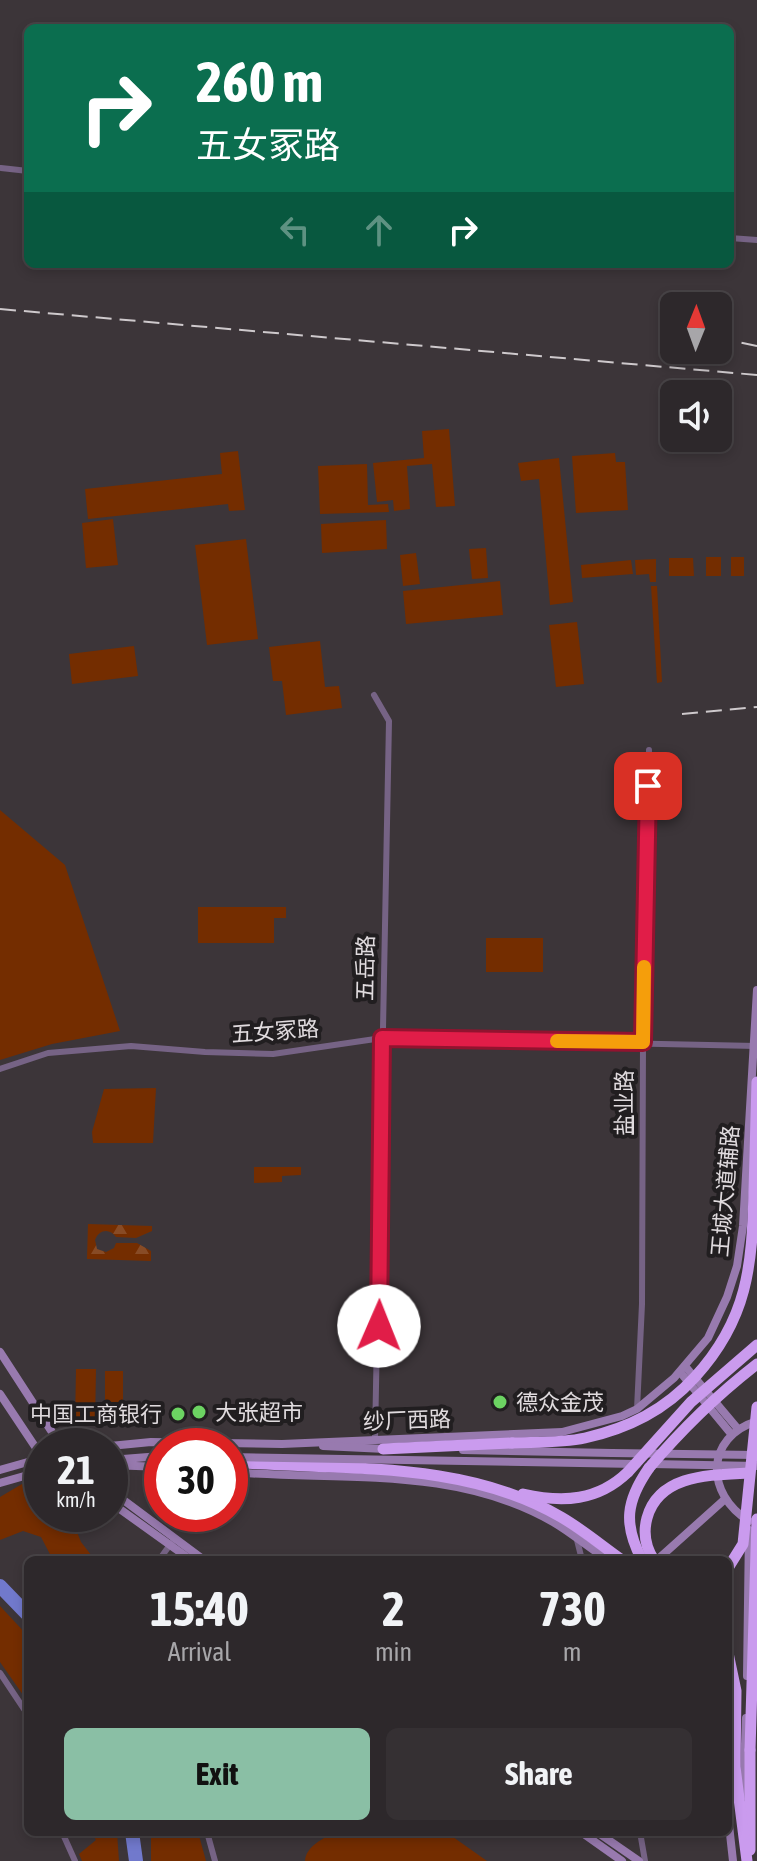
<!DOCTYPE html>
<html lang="en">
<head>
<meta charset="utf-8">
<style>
	:root { --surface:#2d282b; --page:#353033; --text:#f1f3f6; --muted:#a7a6a9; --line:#484447; --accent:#8abfa5 }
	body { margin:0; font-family:"Asap Condensed","Noto Sans SC",sans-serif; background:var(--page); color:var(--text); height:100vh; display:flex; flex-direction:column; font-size:30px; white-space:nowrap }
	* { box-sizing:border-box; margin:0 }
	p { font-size:26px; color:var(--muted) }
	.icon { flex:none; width:44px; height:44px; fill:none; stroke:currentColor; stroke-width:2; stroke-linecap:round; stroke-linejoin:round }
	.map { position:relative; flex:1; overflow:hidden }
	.drawer { position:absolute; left:24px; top:1556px; width:708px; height:280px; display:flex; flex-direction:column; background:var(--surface); border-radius:12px; box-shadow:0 4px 12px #0003,0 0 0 2px var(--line) }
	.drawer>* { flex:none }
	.guide { position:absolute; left:24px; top:24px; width:710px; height:244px; border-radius:12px; box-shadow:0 4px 12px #0003,0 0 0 2px var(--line); background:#0b6e4f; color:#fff; overflow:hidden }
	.needle { width:52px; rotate:1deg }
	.tools { position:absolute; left:660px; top:292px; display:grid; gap:16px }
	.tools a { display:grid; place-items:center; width:72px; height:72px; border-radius:12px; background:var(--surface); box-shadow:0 4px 12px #0003,0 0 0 2px var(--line); font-size:40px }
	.speed { position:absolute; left:24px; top:1428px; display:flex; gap:16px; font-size:40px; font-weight:700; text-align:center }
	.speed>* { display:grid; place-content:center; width:104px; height:104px; border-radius:50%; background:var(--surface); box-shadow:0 4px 12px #0003,0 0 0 2px var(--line); line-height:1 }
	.speed small { font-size:20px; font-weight:400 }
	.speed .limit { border:12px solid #d22; background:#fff; color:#111 }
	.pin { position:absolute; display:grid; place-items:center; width:68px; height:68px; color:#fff; margin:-34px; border-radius:16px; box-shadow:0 4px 12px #0006 }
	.me { position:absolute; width:88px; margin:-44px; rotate:1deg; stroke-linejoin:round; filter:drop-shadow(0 0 6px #0008) }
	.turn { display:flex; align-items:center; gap:28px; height:168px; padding:0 40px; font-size:36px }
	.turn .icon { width:104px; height:104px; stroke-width:2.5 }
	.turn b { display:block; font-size:56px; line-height:68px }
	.lanes { display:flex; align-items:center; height:76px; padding:0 40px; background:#0003; justify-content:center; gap:40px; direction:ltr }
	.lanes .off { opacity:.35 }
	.eta { display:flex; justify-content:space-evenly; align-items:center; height:136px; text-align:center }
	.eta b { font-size:48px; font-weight:700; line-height:56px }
	.cta { display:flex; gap:16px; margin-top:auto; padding:16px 40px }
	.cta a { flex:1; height:92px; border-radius:12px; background:var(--accent); color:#111; font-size:32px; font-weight:700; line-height:92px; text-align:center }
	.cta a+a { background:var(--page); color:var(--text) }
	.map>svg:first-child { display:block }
	.green { fill:#742d00 }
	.forest { fill:url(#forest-firs) }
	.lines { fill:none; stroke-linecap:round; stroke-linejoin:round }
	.river { stroke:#7179cc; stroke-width:14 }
	.street { stroke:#766385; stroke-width:6 }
	.secondary { stroke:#987aaf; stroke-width:8 }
	.highway { stroke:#ca9bee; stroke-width:11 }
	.rail { stroke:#cec9cc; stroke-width:2; stroke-dasharray:16 8; stroke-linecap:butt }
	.secondary-bridge { stroke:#987aaf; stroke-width:8 }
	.highway-bridge { stroke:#ca9bee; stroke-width:11 }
	.route-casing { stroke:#92132f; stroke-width:20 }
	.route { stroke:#e11d48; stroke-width:14 }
	.slow { stroke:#f59e0b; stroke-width:14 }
	.poi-dot { fill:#6cd362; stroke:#211e20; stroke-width:3 }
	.labels { text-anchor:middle; stroke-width:8; stroke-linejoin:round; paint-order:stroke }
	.street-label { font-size:22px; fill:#e0dbde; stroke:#211e20 }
	.poi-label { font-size:22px; fill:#e0dbde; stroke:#211e20; text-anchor:start }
</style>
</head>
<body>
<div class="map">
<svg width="757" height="1861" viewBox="0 0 757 1861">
	<defs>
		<pattern id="forest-firs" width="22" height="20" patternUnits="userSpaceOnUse" patternTransform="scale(2)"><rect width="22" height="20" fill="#742d00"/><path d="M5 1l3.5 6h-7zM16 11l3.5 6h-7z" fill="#884b25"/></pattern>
	</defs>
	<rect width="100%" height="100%" fill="#3c3539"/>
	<g class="green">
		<path d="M 449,429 L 455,506 L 436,507 L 432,464 L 407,466 L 410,509 L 394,511 L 393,500 L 377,502 L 373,463 L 424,458 L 422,431 Z"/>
		<path d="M 238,451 L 245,510 L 229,511 L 228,504 L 88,519 L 85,489 L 222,474 L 220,453 Z"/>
		<path d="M 615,453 L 616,462 L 625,462 L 628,510 L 576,513 L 572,456 Z"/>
		<path d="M 559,458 L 573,602 L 550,605 L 539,479 L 521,481 L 518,463 Z"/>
		<path d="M 367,464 L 368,505 L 388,504 L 389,512 L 320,514 L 318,466 Z"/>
		<path d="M 113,519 L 118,565 L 86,568 L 82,523 Z"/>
		<path d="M 386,520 L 387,549 L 322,553 L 321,524 Z"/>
		<path d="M 246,539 L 258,639 L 207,645 L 195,545 Z"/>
		<path d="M 486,548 L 488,578 L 472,579 L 469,549 Z"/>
		<path d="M 416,553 L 420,584 L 403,586 L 400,555 Z"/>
		<rect x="706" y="557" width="15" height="19"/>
		<rect x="731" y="557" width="13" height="19"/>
		<path d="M 669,558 L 693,558 L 694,576 L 669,576 Z"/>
		<path d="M 656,559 L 656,582 L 650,582 L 649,574 L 636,575 L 635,560 Z"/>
		<path d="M 631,560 L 633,574 L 582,578 L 581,565 Z"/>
		<path d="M 500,581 L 503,615 L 406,624 L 403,591 Z"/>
		<path d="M 651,586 L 657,586 L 662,682 L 657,683 Z"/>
		<path d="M 577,622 L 584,684 L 556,687 L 549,625 Z"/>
		<path d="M 320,641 L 325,687 L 339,686 L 342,708 L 286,715 L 282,681 L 273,681 L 269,647 Z"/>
		<path d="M 134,646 L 138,676 L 72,684 L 69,654 Z"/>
		<path d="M 0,810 L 65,865 L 120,1031 L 52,1044 L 0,1060 Z"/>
		<path d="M 198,907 L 286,907 L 286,918 L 274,918 L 274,943 L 198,943 Z"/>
		<rect x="486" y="938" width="57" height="34"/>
		<path d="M 156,1088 L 153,1143 L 93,1143 L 92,1132 L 104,1089 Z"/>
		<path d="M 254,1167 L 301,1167 L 301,1175 L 282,1176 L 282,1182 L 254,1183 Z"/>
		<path d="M 76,1369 L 96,1369 L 95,1424 L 75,1423 Z"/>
		<rect x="105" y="1371" width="18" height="53"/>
		<path d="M 42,1482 L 42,1514 L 70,1514 L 81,1542 L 95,1560 L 53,1560 L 41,1537 L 23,1531 L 0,1540 L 0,1497 L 22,1484 Z"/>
		<path d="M 0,1606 L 28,1636 L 28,1702 L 0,1662 Z"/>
		<path d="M 91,1832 L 117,1832 L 119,1861 L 82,1861 L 79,1854 L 96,1840 Z"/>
		<path d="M 151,1832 L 198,1832 L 206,1861 L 151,1861 Z"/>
		<path d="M 335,1832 L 446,1832 L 487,1861 L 305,1861 C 306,1846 323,1839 335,1832 Z"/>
	</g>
	<path class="forest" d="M 88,1224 L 152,1226 L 152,1231 L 136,1238 L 116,1237 C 110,1228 99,1229 95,1240 L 97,1249 L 106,1252 L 114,1248 L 116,1243 L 137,1243 L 151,1251 L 151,1261 L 87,1259 Z"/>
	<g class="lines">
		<g class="river">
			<path d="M 0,1586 L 28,1615"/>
			<path d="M 132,1832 L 136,1861"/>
		</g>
		<g class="street">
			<path d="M 1,168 L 28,171"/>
			<path d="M 730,238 L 757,240"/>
			<path d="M 374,695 L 389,721 L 375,1438"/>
			<path d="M 0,1069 L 48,1053 L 131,1046 L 205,1052 L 273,1054 L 382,1038 L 756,1046"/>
			<path d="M 637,1409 L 642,1304 L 643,1042 L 649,750"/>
			<path d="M 577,1540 L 582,1560"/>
			<path d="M 159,1560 L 172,1542"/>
			<path d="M 0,1673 L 28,1715"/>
			<path d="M 62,1832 L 75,1861"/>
			<path d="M 207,1832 L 215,1861"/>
			<path d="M 640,1832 L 645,1861"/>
		</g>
		<g class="secondary">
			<path d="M 0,1352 L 61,1446"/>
			<path d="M 685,1366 L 738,1429"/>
			<path d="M 680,1372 L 732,1435"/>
			<path d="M 0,1394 L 42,1457"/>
			<path d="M 110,1446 L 151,1442 L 282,1444 L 562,1432 L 622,1416 L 637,1409 L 674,1378 L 708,1338 L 727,1297 L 737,1266 L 743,1226 L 757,990"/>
			<path d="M 323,1446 L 385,1449"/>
			<path d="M 463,1450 L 612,1453"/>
			<path d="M 110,1460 L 161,1456"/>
			<path d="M 110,1465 L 162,1467"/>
			<path d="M 0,1470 L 42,1458"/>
			<path d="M 230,1472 C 339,1481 454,1465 553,1522 C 572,1533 589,1548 608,1560"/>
			<path d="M 0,1483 L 42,1471"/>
			<path d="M 110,1490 L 204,1560"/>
			<path d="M 110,1502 L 191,1560"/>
			<path d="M 749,1521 C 705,1494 705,1437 757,1421"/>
			<path d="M 657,1560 L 724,1500"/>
			<path d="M 747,1676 L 749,1530"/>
			<path d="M 743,1796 L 746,1718"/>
			<path d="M 728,1816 L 733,1861"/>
			<path d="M 581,1832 L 622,1861"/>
			<path d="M 597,1832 L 639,1861"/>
		</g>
		<g class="highway">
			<path d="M 383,1449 L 512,1443"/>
			<path d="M 159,1456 L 162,1456"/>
			<path d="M 230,1462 C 341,1471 462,1459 561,1517 C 582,1529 602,1546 622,1560"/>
			<path d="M 523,1494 C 563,1503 598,1501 628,1472"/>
			<path d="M 642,1560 C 623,1524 626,1501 649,1468"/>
			<path d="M 750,1750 L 750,1850"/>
		</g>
		<g class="rail">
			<path d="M 0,309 L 757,375"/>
			<path d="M 718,338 L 757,346"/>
			<path d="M 682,714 L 757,707"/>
		</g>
		<g class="secondary-bridge">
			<path d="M 612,1453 L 756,1455"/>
			<path d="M 230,1457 L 637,1464"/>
			<path d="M 651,1464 L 757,1466"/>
		</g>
		<g class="highway-bridge">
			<path d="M 512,1443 C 536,1442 562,1443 585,1438 C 629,1428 665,1410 695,1377 C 748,1319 752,1266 754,1191 C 755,1155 756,1118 757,1082"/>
			<path d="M 649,1468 C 682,1429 717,1395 757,1364"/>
			<path d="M 628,1472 L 691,1402 L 757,1345"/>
			<path d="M 654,1560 C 646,1548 643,1533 647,1518 C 659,1474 711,1475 748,1473"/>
			<path d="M 728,1568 L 743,1544 L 757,1407"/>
			<path d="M 728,1653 L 736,1691 L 735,1767 L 747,1861"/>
			<path d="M 750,1750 L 757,1519"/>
		</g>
	</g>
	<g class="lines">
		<g class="route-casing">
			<path id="route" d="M 379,1326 L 382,1038 L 643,1042 L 648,786"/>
		</g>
		<use href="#route" class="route"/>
		<path class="slow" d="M 557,1041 L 643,1042 L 644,967"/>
	</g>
	<g class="poi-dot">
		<circle cx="500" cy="1402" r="8"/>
		<circle cx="199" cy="1412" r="8"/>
		<circle cx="178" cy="1414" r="8"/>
	</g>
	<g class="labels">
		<g class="street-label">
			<text transform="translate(365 968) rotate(-89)" y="8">五岳路</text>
			<text transform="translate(275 1031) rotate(-4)" y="8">五女冢路</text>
			<text transform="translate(624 1103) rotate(-90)" y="8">盐业路</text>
			<text transform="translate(725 1191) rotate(-85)" y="8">王城大道辅路</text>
			<text transform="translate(407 1420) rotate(-2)" y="8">纱厂西路</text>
		</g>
		<g class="poi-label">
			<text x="516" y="1410">德众金茂</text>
			<text x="215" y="1420">大张超市</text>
			<text x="162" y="1422" text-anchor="end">中国工商银行</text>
		</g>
	</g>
</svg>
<div class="tools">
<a><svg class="needle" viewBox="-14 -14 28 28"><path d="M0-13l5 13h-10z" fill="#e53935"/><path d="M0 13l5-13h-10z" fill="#a7a6a9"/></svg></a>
<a><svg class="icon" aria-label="sound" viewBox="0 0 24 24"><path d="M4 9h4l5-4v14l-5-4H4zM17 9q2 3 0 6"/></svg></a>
</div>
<div class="speed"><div>21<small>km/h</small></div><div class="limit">30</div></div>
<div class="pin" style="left:648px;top:786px;background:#d93025"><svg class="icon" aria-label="arrive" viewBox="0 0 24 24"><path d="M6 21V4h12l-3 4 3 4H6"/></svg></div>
<svg class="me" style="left:379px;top:1326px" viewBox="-20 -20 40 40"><circle r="19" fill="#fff"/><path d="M0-13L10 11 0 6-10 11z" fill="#e11d48"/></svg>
<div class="guide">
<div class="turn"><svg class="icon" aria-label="right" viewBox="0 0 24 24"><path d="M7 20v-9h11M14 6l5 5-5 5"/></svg><div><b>260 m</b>五女冢路</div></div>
<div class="lanes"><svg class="icon off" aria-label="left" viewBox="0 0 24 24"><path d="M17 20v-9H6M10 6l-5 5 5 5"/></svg><svg class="icon off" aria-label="ahead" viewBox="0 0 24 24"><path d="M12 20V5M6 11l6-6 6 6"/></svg><svg class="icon" aria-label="right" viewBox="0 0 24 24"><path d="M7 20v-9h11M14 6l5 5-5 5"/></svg></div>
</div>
<section class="drawer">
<div class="eta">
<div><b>15:40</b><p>Arrival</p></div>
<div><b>2</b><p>min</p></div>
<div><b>730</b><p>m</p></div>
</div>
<div class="cta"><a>Exit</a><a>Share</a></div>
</section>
</div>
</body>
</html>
